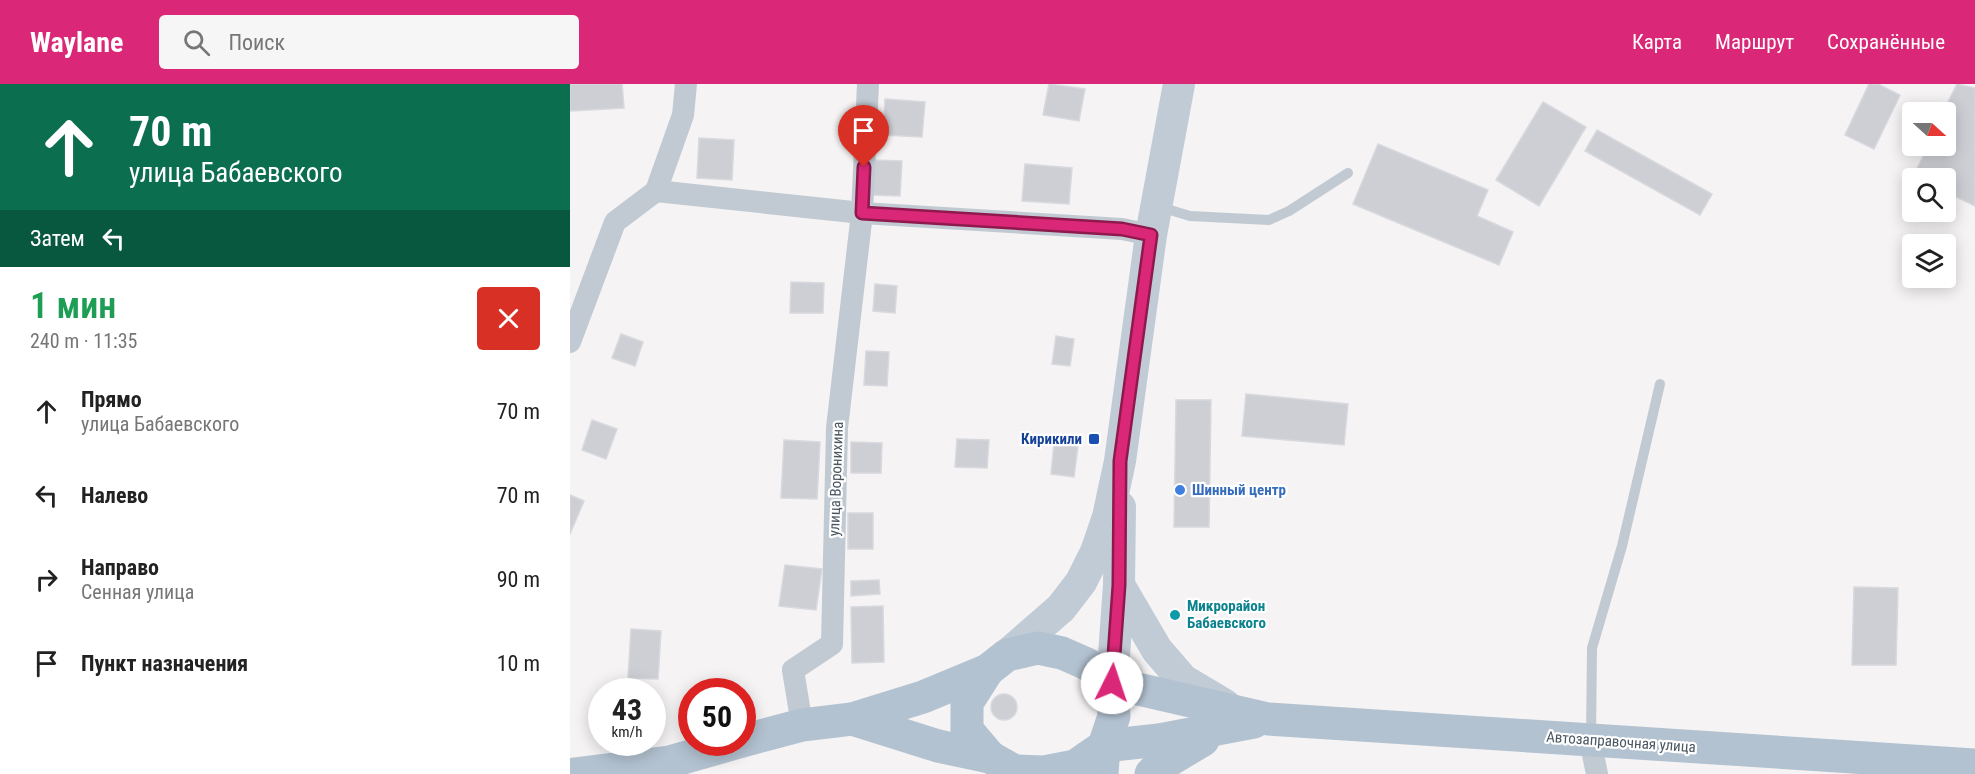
<!DOCTYPE html>
<html lang="ru">
<head>
<meta charset="utf-8">
<style>
	:root { --surface:#fff; --page:#f6f6f6; --text:#222; --muted:#767676; --accent:#db2777 }
	body { margin:0; font-family:"Roboto Condensed",sans-serif; background:var(--page); color:var(--text); height:100vh; display:flex; flex-direction:column; font-size:22px; white-space:nowrap }
	* { box-sizing:border-box; margin:0 }
	p { font-size:20px; color:var(--muted) }
	.icon { flex:none; width:33px; height:33px; fill:none; stroke:currentColor; stroke-width:2; stroke-linecap:round; stroke-linejoin:round }
	.map { position:relative; flex:1; overflow:hidden }
	.drawer { display:flex; flex-direction:column; background:var(--surface); width:570px }
	.drawer>* { flex:none }
	.banner { background:#0b6e4f; color:#fff; overflow:hidden }
	.needle { width:39px; rotate:111deg }
	.buttons { position:absolute; left:1332px; top:18px; display:grid; gap:12px }
	.buttons a { display:grid; place-items:center; width:54px; height:54px; border-radius:6px; background:var(--surface); box-shadow:0 3px 15px #0003; font-size:30px }
	.speed { position:absolute; left:18px; top:594px; display:flex; gap:12px; font-size:30px; font-weight:700; text-align:center }
	.speed>* { display:grid; place-content:center; width:78px; height:78px; border-radius:50%; background:var(--surface); box-shadow:0 3px 15px #0003; line-height:1 }
	.speed small { font-size:15px; font-weight:400 }
	.speed .limit { border:9px solid #d22; background:#fff; color:#111 }
	.pin { position:absolute; display:grid; place-items:center; width:51px; height:51px; color:#fff; margin:-62px -26px; border-radius:50% 50% 50% 0; rotate:-45deg; box-shadow:0 0 6px #0007 }
	.pin .icon { rotate:45deg }
	.me { position:absolute; width:66px; margin:-33px; rotate:4deg; stroke-linejoin:round; filter:drop-shadow(0 0 4px #0008) }
	.turn { display:flex; align-items:center; gap:21px; height:126px; padding:0 30px; font-size:27px }
	.turn .icon { width:78px; height:78px; stroke-width:2.5 }
	.turn b { display:block; font-size:42px; line-height:51px }
	.then { display:flex; align-items:center; height:57px; padding:0 30px; background:#0003; gap:12px; font-size:22px }
	.round { display:grid; place-items:center; flex:none; width:63px; height:63px; border-radius:6px; background:var(--page) }
	.overview { display:flex; align-items:center; justify-content:space-between; height:102px; padding:0 30px }
	h1 { font-size:36px; font-weight:600; line-height:45px; color:#1e9e55 }
	ul { padding:0; list-style:none }
	li { display:flex; align-items:center; gap:18px; height:84px; padding:0 30px }
	li div { flex:1 }
	li b { display:block; font-size:22px }
	li em { font-style:normal }
	header { display:flex; align-items:center; gap:36px; box-sizing:border-box; height:84px; padding:0 30px; background:var(--accent); color:#fff }
	header strong { font-size:28px }
	nav { display:flex; gap:33px; margin-inline-start:auto; font-size:21px }
	.search { width:420px; height:54px; background:var(--page); display:flex; align-items:center; gap:15px; box-sizing:border-box; padding:0 21px; border-radius:6px; color:var(--muted); font-size:22px }
	main { display:flex; flex:1; min-height:0 }
	.map>svg:first-child { display:block }
	.building { fill:#cdcfd5; stroke:#d7d9de; stroke-width:1.5 }
	.lines { fill:none; stroke-linecap:round; stroke-linejoin:round }
	.lane { stroke:#c1cad2; stroke-width:10 }
	.street { stroke:#c1cad2; stroke-width:22 }
	.secondary { stroke:#c1cbd6; stroke-width:32 }
	.primary { stroke:#b3c2d1; stroke-width:33 }
	.route-casing { stroke:#8e194d; stroke-width:15 }
	.route { stroke:#db2777; stroke-width:10 }
	.transit-dot { fill:#1a4fb4; stroke:#fff; stroke-width:2 }
	.shop-dot { fill:#3f7fe0; stroke:#fff; stroke-width:2 }
	.culture-dot { fill:#0f9aa8; stroke:#fff; stroke-width:2 }
	.labels { text-anchor:middle; stroke-width:4.5; stroke-linejoin:round; paint-order:stroke }
	.transit-label { font-size:15px; font-weight:bold; fill:#164399; stroke:#fff; text-anchor:end }
	.street-label { font-size:15px; fill:#4a5661; stroke:#fff }
	.shop-label { font-size:15px; font-weight:bold; fill:#366cbe; stroke:#fff; text-anchor:start }
	.culture-label { font-size:15px; font-weight:bold; fill:#0d838f; stroke:#fff; text-anchor:start }
</style>
</head>
<body>
<header>
<strong>Waylane</strong>
<div class="search"><svg class="icon" aria-label="search" viewBox="0 0 24 24"><circle cx="10" cy="10" r="6"/><path d="M15 15l6 6"/></svg>Поиск</div>
<nav><a>Карта</a><a>Маршрут</a><a>Сохранённые</a></nav>
</header>
<main>
<section class="drawer">
<div class="banner">
<div class="turn"><svg class="icon" aria-label="ahead" viewBox="0 0 24 24"><path d="M12 20V5M6 11l6-6 6 6"/></svg><div><b>70 m</b>улица Бабаевского</div></div>
<div class="then">Затем<svg class="icon" aria-label="left" viewBox="0 0 24 24"><path d="M17 20v-9H6M10 6l-5 5 5 5"/></svg></div>
</div>
<div class="overview"><div><h1>1 мин</h1><p>240 m · 11:35</p></div><a class="round" style="background:#d93025;color:#fff"><svg class="icon" aria-label="close" viewBox="0 0 24 24"><path d="M6 6l12 12M18 6L6 18"/></svg></a></div>
<ul>
<li><svg class="icon" aria-label="ahead" viewBox="0 0 24 24"><path d="M12 20V5M6 11l6-6 6 6"/></svg><div><b>Прямо</b><p>улица Бабаевского</p></div><em>70 m</em></li>
<li><svg class="icon" aria-label="left" viewBox="0 0 24 24"><path d="M17 20v-9H6M10 6l-5 5 5 5"/></svg><div><b>Налево</b></div><em>70 m</em></li>
<li><svg class="icon" aria-label="right" viewBox="0 0 24 24"><path d="M7 20v-9h11M14 6l5 5-5 5"/></svg><div><b>Направо</b><p>Сенная улица</p></div><em>90 m</em></li>
<li><svg class="icon" aria-label="arrive" viewBox="0 0 24 24"><path d="M6 21V4h12l-3 4 3 4H6"/></svg><div><b>Пункт назначения</b></div><em>10 m</em></li>
</ul>
</section>
<div class="map">
<svg width="1405" height="690" viewBox="0 0 1405 690">
	<rect width="100%" height="100%" fill="#f5f3f3"/>
	<g class="building">
		<path d="M 0,0 L 52,0 L 54,24 L 0,27 Z"/>
		<path d="M 479,0 L 515,5 L 509,37 L 473,31 Z"/>
		<path d="M 1299,0 L 1308,0 L 1330,11 L 1304,65 L 1275,51 Z"/>
		<path d="M 1387,0 L 1405,4 L 1405,122 L 1376,108 L 1376,94 L 1343,93 L 1358,62 L 1376,62 L 1376,28 L 1373,28 Z"/>
		<path d="M 315,15 L 355,18 L 352,53 L 313,51 Z"/>
		<path d="M 973,18 L 1016,43 L 969,122 L 926,96 Z"/>
		<path d="M 1027,46 L 1142,110 L 1130,131 L 1015,67 Z"/>
		<path d="M 129,54 L 164,56 L 162,96 L 127,94 Z"/>
		<path d="M 808,60 L 918,106 L 907,132 L 943,148 L 929,181 L 783,120 Z"/>
		<path d="M 302,76 L 332,77 L 330,112 L 300,111 Z"/>
		<path d="M 455,80 L 502,84 L 499,120 L 452,117 Z"/>
		<path d="M 221,198 L 254,199 L 253,229 L 220,229 Z"/>
		<path d="M 305,200 L 327,202 L 325,229 L 303,227 Z"/>
		<path d="M 51,250 L 73,258 L 65,282 L 42,274 Z"/>
		<path d="M 486,252 L 504,255 L 500,282 L 482,280 Z"/>
		<path d="M 296,267 L 319,268 L 317,302 L 294,301 Z"/>
		<path d="M 676,310 L 778,320 L 774,361 L 672,352 Z"/>
		<path d="M 606,316 L 641,316 L 639,443 L 604,443 Z"/>
		<path d="M 22,336 L 47,345 L 36,375 L 12,366 Z"/>
		<path d="M 387,355 L 419,356 L 417,384 L 385,383 Z"/>
		<path d="M 214,356 L 250,358 L 247,415 L 211,414 Z"/>
		<path d="M 281,358 L 312,359 L 311,389 L 281,389 Z"/>
		<path d="M 484,360 L 508,362 L 504,393 L 481,390 Z"/>
		<path d="M 0,411 L 14,417 L 0,450 Z"/>
		<rect x="278" y="429" width="25" height="36"/>
		<path d="M 215,481 L 252,485 L 246,526 L 209,522 Z"/>
		<path d="M 309,496 L 310,510 L 281,512 L 281,497 Z"/>
		<path d="M 1284,503 L 1328,504 L 1326,581 L 1282,581 Z"/>
		<path d="M 313,522 L 314,578 L 282,579 L 281,523 Z"/>
		<path d="M 61,545 L 91,547 L 88,595 L 58,594 Z"/>
		<circle cx="434" cy="623" r="13"/>
	</g>
	<g class="lines">
		<g class="lane">
			<path d="M 590,123 L 620,132 L 699,136 L 719,127 L 778,89"/>
			<path d="M 1021,653 L 1022,564 L 1052,462 L 1090,300"/>
		</g>
		<g class="street">
			<path d="M 86,107 L 292,129 L 552,145 L 581,151"/>
			<path d="M 86,107 L 113,31 L 116,0"/>
			<path d="M 0,258 L 45,138 L 86,107"/>
			<path d="M 232,641 L 223,586 L 262,560 L 267,344 L 292,129 L 298,0"/>
			<path d="M 1020,656 L 1027,690"/>
		</g>
		<g class="secondary">
			<path d="M 549,501 L 587,566 L 613,596 L 655,621"/>
			<path d="M 437,571 L 491,524 L 511,498 L 526,468 L 538,433 L 550,377 L 581,151 L 609,0"/>
			<path d="M 542,599 L 549,501 L 550,423"/>
		</g>
		<g class="primary">
			<path d="M 418,586 L 397,619 L 397,646 L 420,673"/>
			<path d="M 542,599 L 698,635 L 1405,681"/>
			<path d="M 282,635 L 368,662 L 420,673 L 450,690"/>
			<path d="M 172,657 L 232,641 L 282,635 L 353,613 L 418,586 L 437,571 L 468,564 L 492,569 L 517,580 L 542,599 L 544,632 L 534,662 L 532,690"/>
			<path d="M 446,687 L 474,688 L 505,682 L 534,662 L 589,656 L 684,638"/>
			<path d="M 4,690 L 99,678 L 169,658"/>
			<path d="M 581,690 L 588,683 L 633,656"/>
		</g>
	</g>
	<g class="lines">
		<g class="route-casing">
			<path id="route" d="M 294,83 L 292,129 L 552,145 L 581,151 L 550,377 L 549,501 L 542,599"/>
		</g>
		<use href="#route" class="route"/>
	</g>
	<rect class="transit-dot" x="518" y="349" width="12" height="12" rx="3"/>
	<circle class="shop-dot" cx="610" cy="406" r="6"/>
	<circle class="culture-dot" cx="605" cy="531" r="6"/>
	<g class="labels">
		<g class="transit-label">
			<text x="512" y="360">Кирикили</text>
		</g>
		<g class="street-label">
			<text transform="translate(266 395) rotate(-88)" y="5">улица Воронихина</text>
			<text transform="translate(1051 658) rotate(4)" y="5">Автозаправочная улица</text>
		</g>
		<g class="shop-label">
			<text x="622" y="411">Шинный центр</text>
		</g>
		<g class="culture-label">
			<text x="617" y="527">Микрорайон<tspan x="617" dy="17">Бабаевского</tspan></text>
		</g>
	</g>
</svg>
<div class="buttons">
<a><svg class="needle" viewBox="-14 -14 28 28"><path d="M0-13l5 13h-10z" fill="#e53935"/><path d="M0 13l5-13h-10z" fill="#767676"/></svg></a>
<a><svg class="icon" aria-label="search" viewBox="0 0 24 24"><circle cx="10" cy="10" r="6"/><path d="M15 15l6 6"/></svg></a>
<a><svg class="icon" aria-label="layers" viewBox="0 0 24 24"><path d="M12 4l9 5-9 5-9-5zM3 14l9 5 9-5"/></svg></a>
</div>
<div class="speed"><div>43<small>km/h</small></div><div class="limit">50</div></div>
<div class="pin" style="left:294px;top:83px;background:#d93025"><svg class="icon" aria-label="arrive" viewBox="0 0 24 24"><path d="M6 21V4h12l-3 4 3 4H6"/></svg></div>
<svg class="me" style="left:542px;top:599px" viewBox="-20 -20 40 40"><circle r="19" fill="#fff"/><path d="M0-13L10 11 0 6-10 11z" fill="#db2777"/></svg>
</div>
</main>
</body>
</html>
